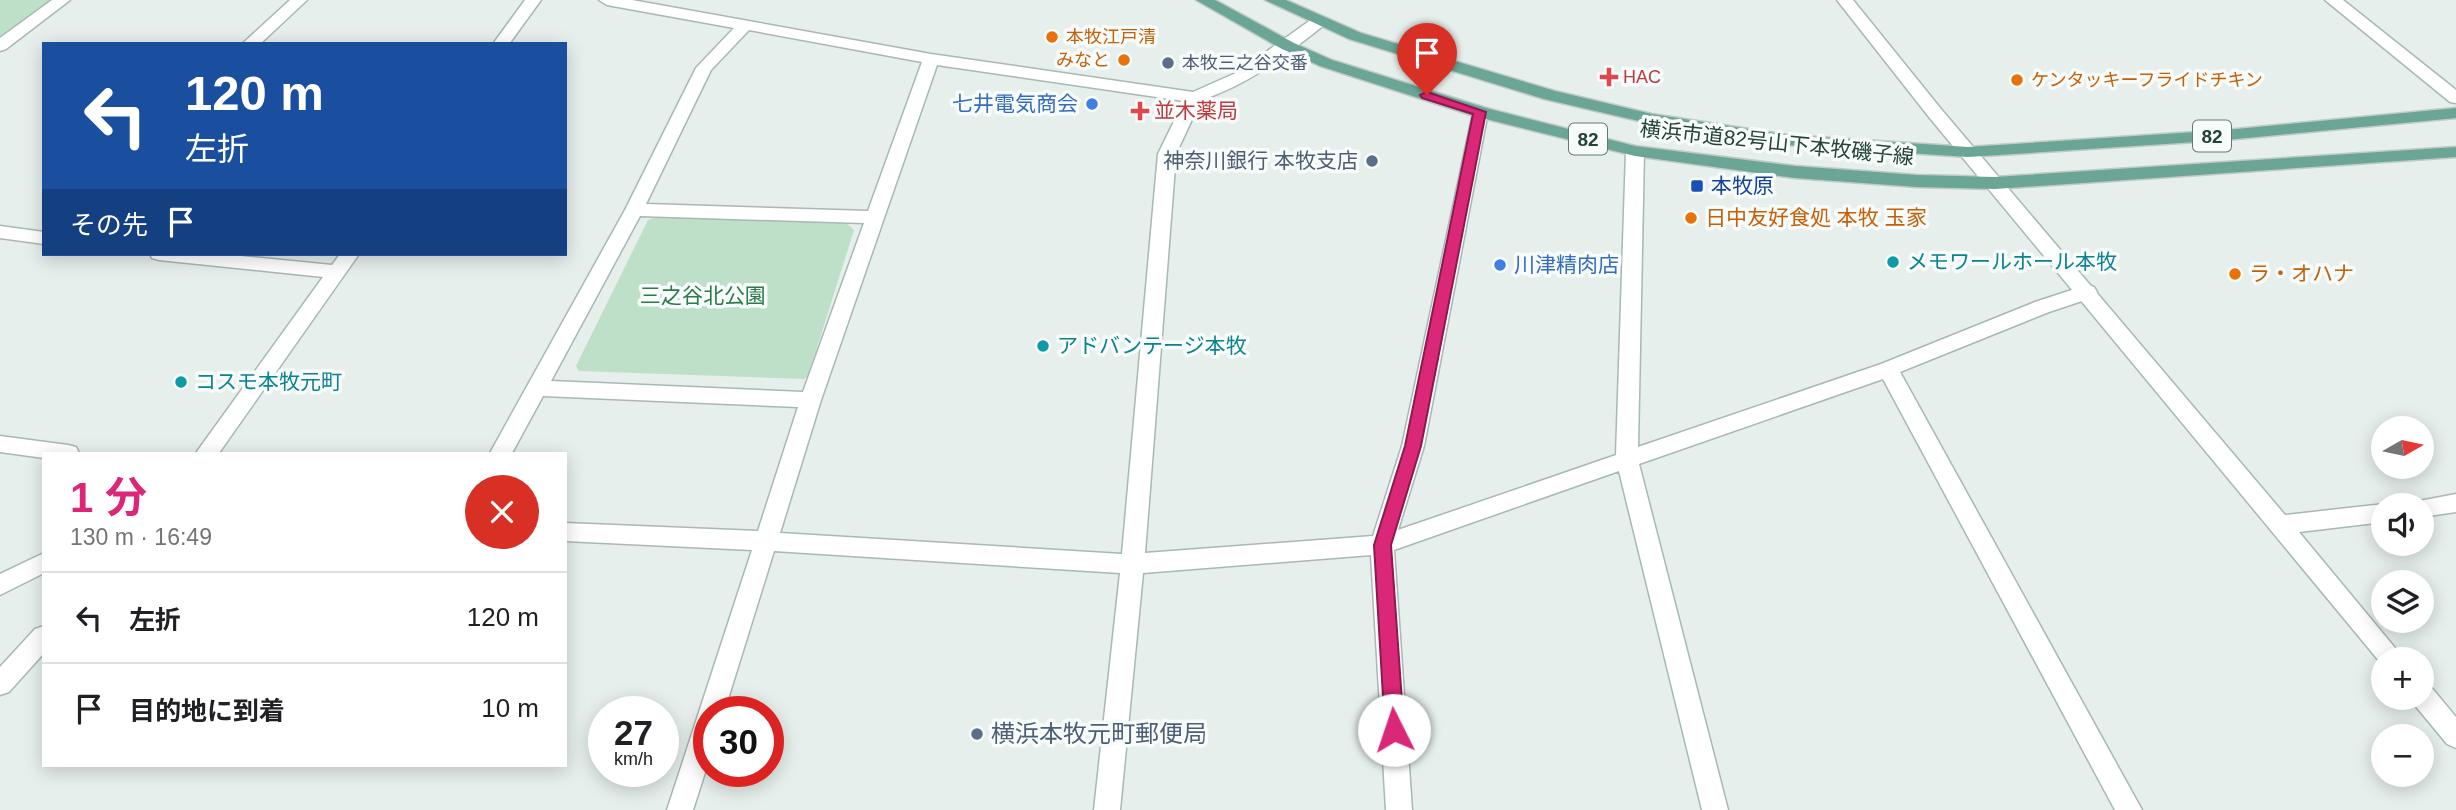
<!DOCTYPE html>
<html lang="ja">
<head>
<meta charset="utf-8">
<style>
	:root { --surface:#fff; --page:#f6f6f6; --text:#202124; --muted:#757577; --line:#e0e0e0; --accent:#db2777 }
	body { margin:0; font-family:Arial,"Noto Sans JP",sans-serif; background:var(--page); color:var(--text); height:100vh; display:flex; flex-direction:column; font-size:26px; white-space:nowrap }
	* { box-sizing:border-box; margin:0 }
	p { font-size:23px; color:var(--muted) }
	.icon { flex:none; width:38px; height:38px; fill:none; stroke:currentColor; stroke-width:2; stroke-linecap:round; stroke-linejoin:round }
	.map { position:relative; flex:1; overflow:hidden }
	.details { position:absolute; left:42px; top:452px; width:525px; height:315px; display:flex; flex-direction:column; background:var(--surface); border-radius:0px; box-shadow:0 4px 18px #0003 }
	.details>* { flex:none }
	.hud { position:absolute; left:42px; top:42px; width:525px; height:214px; border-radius:0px; box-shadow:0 4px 18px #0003; background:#1a4fa0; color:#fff; overflow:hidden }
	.needle { width:46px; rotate:81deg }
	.tools { position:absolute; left:2371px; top:416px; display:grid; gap:14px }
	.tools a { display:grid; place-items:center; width:63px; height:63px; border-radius:50%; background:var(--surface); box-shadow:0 4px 18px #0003; font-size:35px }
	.speed { position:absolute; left:588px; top:696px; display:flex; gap:14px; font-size:35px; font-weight:700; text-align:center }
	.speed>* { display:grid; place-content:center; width:91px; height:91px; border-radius:50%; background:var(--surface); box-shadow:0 4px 18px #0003; line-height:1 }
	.speed small { font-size:18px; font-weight:400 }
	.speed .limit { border:10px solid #d22; background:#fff; color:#111 }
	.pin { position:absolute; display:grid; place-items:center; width:60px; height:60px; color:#fff; margin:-72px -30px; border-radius:50% 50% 50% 0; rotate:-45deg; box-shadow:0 0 7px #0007 }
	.pin .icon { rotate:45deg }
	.me { position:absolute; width:77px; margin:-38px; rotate:356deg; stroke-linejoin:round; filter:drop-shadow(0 0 5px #0008) }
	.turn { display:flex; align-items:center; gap:24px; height:147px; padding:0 28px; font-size:32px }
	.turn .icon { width:91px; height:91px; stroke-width:2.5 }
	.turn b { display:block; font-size:49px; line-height:60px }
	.then { display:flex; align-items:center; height:66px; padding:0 28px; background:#0003; gap:14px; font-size:26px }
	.round { display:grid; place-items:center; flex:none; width:74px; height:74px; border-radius:37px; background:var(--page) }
	.summary { display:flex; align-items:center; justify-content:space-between; height:119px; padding:0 28px }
	h1 { font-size:42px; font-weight:700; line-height:52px; color:var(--accent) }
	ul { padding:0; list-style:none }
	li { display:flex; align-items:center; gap:21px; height:91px; padding:0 28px; border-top:2px solid var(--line) }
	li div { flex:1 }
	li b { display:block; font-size:26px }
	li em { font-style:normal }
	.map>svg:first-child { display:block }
	.green { fill:#bfe0c8 }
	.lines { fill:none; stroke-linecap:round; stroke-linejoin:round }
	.minor-casing { stroke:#a8b8b2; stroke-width:3 }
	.tertiary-casing { stroke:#a8b8b2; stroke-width:3 }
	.primary-casing { stroke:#c2cac8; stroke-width:3 }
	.minor { fill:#fff; fill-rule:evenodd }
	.tertiary { fill:#fff; fill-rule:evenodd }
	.primary { fill:#6aa596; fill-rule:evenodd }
	.route { fill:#db2777; stroke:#8e194d; stroke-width:2 }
	.food-dot { fill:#e8710a; stroke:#f7fbf9; stroke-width:2.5 }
	.service-dot { fill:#5c6f8a; stroke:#f7fbf9; stroke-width:2.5 }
	.health-dot { fill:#e0444e; stroke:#f7fbf9; stroke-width:2.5 }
	.shop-dot { fill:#3f7fe0; stroke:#f7fbf9; stroke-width:2.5 }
	.transit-dot { fill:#1a4fb4; stroke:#f7fbf9; stroke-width:2.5 }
	.culture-dot { fill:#0f9aa8; stroke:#f7fbf9; stroke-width:2.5 }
	.labels { text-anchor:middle; stroke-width:7; stroke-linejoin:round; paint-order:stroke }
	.far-food-label { font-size:18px; fill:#c56008; stroke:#f7fbf9; text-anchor:start }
	.far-service-label { font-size:18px; fill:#4e5e75; stroke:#f7fbf9; text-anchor:start }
	.far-health-label { font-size:18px; fill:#be3a42; stroke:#f7fbf9; text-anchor:start }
	.shield { fill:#f7fbf9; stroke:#637a73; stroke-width:2 }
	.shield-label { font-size:19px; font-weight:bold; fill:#24423a }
	.shop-label { font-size:21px; fill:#366cbe; stroke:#f7fbf9; text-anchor:end }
	.health-label { font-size:21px; fill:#be3a42; stroke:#f7fbf9; text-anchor:start }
	.street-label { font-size:21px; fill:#24423a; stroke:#f7fbf9 }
	.service-label { font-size:21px; fill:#4e5e75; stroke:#f7fbf9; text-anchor:end }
	.transit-label { font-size:21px; fill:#164399; stroke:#f7fbf9; text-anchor:start }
	.food-label { font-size:21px; fill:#c56008; stroke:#f7fbf9; text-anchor:start }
	.culture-label { font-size:21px; fill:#0d838f; stroke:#f7fbf9; text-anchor:start }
	.park-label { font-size:21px; fill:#2d7a4b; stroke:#f7fbf9 }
	.near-service-label { font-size:24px; fill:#4e5e75; stroke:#f7fbf9; text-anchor:start }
</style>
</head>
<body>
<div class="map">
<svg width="2456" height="810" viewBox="0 0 2456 810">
	<rect width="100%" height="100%" fill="#e6efeb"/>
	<g class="green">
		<path d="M 0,0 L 53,0 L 0,38 Z"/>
		<path d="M 661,215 L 844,221 L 854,230 L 808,376 L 804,379 L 579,371 L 576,366 L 648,220 Z"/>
	</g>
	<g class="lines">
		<g class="minor-casing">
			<g id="minor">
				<path d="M 52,0 L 70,0 L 6,49 L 0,51 L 0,38 Z"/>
				<path d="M 290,0 L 307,0 L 260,44 L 242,44 Z"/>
				<path d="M 525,0 L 541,0 L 509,44 L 493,44 Z"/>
				<path d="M 599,0 L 632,0 L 931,54 L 1193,92 L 1238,72 L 1312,19 L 1324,19 L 1326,22 L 1324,25 C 1285,56 1248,85 1201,100 L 1176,154 L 1145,553 L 1373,536 L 1402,446 L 1474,108 L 1480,107 L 1488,112 L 1424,446 L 1398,530 L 1616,455 L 1626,151 L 1629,147 L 1635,146 L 1644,151 L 1638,447 L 1881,364 L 2035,302 L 2087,285 L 2094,287 L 2097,292 L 2094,297 L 2049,312 L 1900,372 L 2142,810 L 2115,810 L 1883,379 L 1639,464 L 1728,810 L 1702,810 L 1619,471 L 1394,550 L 1412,810 L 1386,810 L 1371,555 L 1143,573 L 1120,810 L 1094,810 L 1120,573 L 774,551 L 724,712 L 709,712 L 709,760 L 693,810 L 667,810 L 752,550 L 565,541 L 565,523 L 758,531 L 798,407 L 543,396 L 512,453 L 490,453 L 625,210 L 696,68 L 734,28 L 607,5 ZM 749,30 L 922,62 L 868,211 L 646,204 L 711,70 ZM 937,65 L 1184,101 L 1158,154 L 1122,554 L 780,533 L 821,400 ZM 640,216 L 864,223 L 803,392 L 551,381 Z"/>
				<path d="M 2325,0 L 2343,0 L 2456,90 L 2456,103 L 2450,102 Z"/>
				<path d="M 0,226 L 44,232 L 44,244 L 0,238 Z"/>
				<path d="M 150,254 L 220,254 L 332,265 L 340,254 L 359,254 L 219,453 L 196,453 L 323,277 L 159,260 L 152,258 Z"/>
				<path d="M 0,436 L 68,445 L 76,447 L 79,453 L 44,453 L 44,458 L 0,452 Z"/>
				<path d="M 44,553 L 44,573 L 0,595 L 0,574 Z"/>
				<path d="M 44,626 L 44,653 L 9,692 L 0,695 L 0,667 L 35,629 Z"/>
			</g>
		</g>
		<g class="tertiary-casing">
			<g id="tertiary">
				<path d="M 1837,0 L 1853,0 L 1941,109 L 2285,515 L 2384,504 L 2389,506 L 2384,506 L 2384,522 L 2299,532 L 2405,660 L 2384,660 L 2384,667 L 1929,117 Z"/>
				<path d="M 2456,494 L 2456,512 L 2422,517 L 2422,506 L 2412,506 L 2414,502 Z"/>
				<path d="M 2422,684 L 2431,687 L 2456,717 L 2456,748 L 2447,744 L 2413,703 L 2411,698 L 2422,698 Z"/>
			</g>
		</g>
		<g class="primary-casing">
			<g id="primary">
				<path d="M 1196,0 L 1215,0 L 1294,43 L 1332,60 L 1486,108 L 1635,146 L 1795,166 L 1917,175 L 1995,177 L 2456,147 L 2456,157 L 1995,189 L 1917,187 L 1795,178 L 1635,156 L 1474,116 L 1320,66 L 1282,49 Z"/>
				<path d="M 1265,0 L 1286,0 L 1361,33 L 1555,91 L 1652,114 L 1788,135 L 1968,147 L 2226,130 L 2456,108 L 2456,118 L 2226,140 L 1968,157 L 1788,145 L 1652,124 L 1544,99 L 1349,39 Z"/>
			</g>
		</g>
		<use href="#minor" class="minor"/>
		<use href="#tertiary" class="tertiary"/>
		<use href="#primary" class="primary"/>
	</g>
	<path class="route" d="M 1427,92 L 1486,112 L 1421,446 L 1391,545 L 1404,730 L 1401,737 L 1394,739 L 1387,737 L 1385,730 L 1374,545 L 1405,446 L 1473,114 L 1422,98 L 1420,95 Z"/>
	<g class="food-dot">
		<circle cx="1052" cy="37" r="7"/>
		<circle cx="1124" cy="60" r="7"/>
		<circle cx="2017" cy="80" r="7"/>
		<circle cx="1691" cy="218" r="7"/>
		<circle cx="2235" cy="274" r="7"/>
	</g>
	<g class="service-dot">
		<circle cx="1168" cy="63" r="7"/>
		<circle cx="1372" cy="161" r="7"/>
		<circle cx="977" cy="734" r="7"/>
	</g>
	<g class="health-dot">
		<path d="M1605.5 66.5h7v7h7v7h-7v7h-7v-7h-7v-7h7z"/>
		<path d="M1136.5 100.5h7v7h7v7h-7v7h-7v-7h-7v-7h7z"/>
	</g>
	<g class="shop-dot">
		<circle cx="1092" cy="104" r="7"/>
		<circle cx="1500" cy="265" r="7"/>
	</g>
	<rect class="transit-dot" x="1690" y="179" width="14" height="14" rx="3.5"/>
	<g class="culture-dot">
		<circle cx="1893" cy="262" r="7"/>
		<circle cx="1043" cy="346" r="7"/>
		<circle cx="181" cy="382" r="7"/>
	</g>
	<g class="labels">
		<g class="far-food-label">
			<text x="1066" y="43">本牧江戸清</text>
			<text x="1110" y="66" text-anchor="end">みなと</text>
			<text x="2031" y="86">ケンタッキーフライドチキン</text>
		</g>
		<g class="far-service-label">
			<text x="1182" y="69">本牧三之谷交番</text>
		</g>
		<g class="far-health-label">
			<text x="1623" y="83">HAC</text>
		</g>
		<g class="shield">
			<rect x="2193" y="120.5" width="38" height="31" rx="5"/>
			<rect x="1569" y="123.5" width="38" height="31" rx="5"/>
		</g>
		<g class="shield-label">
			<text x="2212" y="143">82</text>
			<text x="1588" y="146">82</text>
		</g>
		<g class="shop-label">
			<text x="1078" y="111">七井電気商会</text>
			<text x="1514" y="272" text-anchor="start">川津精肉店</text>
		</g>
		<g class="health-label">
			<text x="1154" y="118">並木薬局</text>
		</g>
		<g class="street-label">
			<text transform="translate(1777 143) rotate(6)" y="7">横浜市道82号山下本牧磯子線</text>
		</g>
		<g class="service-label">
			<text x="1358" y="168">神奈川銀行 本牧支店</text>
		</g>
		<g class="transit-label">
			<text x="1711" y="193">本牧原</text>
		</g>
		<g class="food-label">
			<text x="1705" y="225">日中友好食処 本牧 玉家</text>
			<text x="2249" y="281">ラ・オハナ</text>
		</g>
		<g class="culture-label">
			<text x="1907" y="269">メモワールホール本牧</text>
			<text x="1057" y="353">アドバンテージ本牧</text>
			<text x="195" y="389">コスモ本牧元町</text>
		</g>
		<g class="park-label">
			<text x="703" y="303">三之谷北公園</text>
		</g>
		<g class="near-service-label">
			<text x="991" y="742">横浜本牧元町郵便局</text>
		</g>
	</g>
</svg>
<div class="tools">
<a><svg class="needle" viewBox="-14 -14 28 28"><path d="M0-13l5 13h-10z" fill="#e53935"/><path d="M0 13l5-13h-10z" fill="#757577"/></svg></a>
<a><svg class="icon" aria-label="sound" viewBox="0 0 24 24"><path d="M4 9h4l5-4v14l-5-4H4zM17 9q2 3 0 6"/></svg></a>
<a><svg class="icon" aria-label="layers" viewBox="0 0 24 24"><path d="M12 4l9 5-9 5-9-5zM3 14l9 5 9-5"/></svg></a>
<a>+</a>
<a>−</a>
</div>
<div class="speed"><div>27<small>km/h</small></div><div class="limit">30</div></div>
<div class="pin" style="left:1427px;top:95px;background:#d93025"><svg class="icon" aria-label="arrive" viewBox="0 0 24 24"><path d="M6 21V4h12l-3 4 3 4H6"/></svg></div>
<svg class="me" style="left:1394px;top:730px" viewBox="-20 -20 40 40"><circle r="19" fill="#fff"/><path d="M0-13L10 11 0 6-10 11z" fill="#db2777"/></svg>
<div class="hud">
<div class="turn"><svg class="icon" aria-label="left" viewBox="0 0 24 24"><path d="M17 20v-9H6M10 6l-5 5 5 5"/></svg><div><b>120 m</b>左折</div></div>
<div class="then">その先<svg class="icon" aria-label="arrive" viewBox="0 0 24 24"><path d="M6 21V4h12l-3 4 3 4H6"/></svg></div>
</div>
<section class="details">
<div class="summary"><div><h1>1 分</h1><p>130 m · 16:49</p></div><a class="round" style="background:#d93025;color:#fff"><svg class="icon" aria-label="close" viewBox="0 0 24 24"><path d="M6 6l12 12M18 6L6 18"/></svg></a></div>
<ul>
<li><svg class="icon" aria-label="left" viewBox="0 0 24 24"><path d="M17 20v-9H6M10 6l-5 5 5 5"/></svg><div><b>左折</b></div><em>120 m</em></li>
<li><svg class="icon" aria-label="arrive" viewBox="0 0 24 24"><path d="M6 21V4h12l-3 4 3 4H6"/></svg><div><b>目的地に到着</b></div><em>10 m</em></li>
</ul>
</section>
</div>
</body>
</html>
